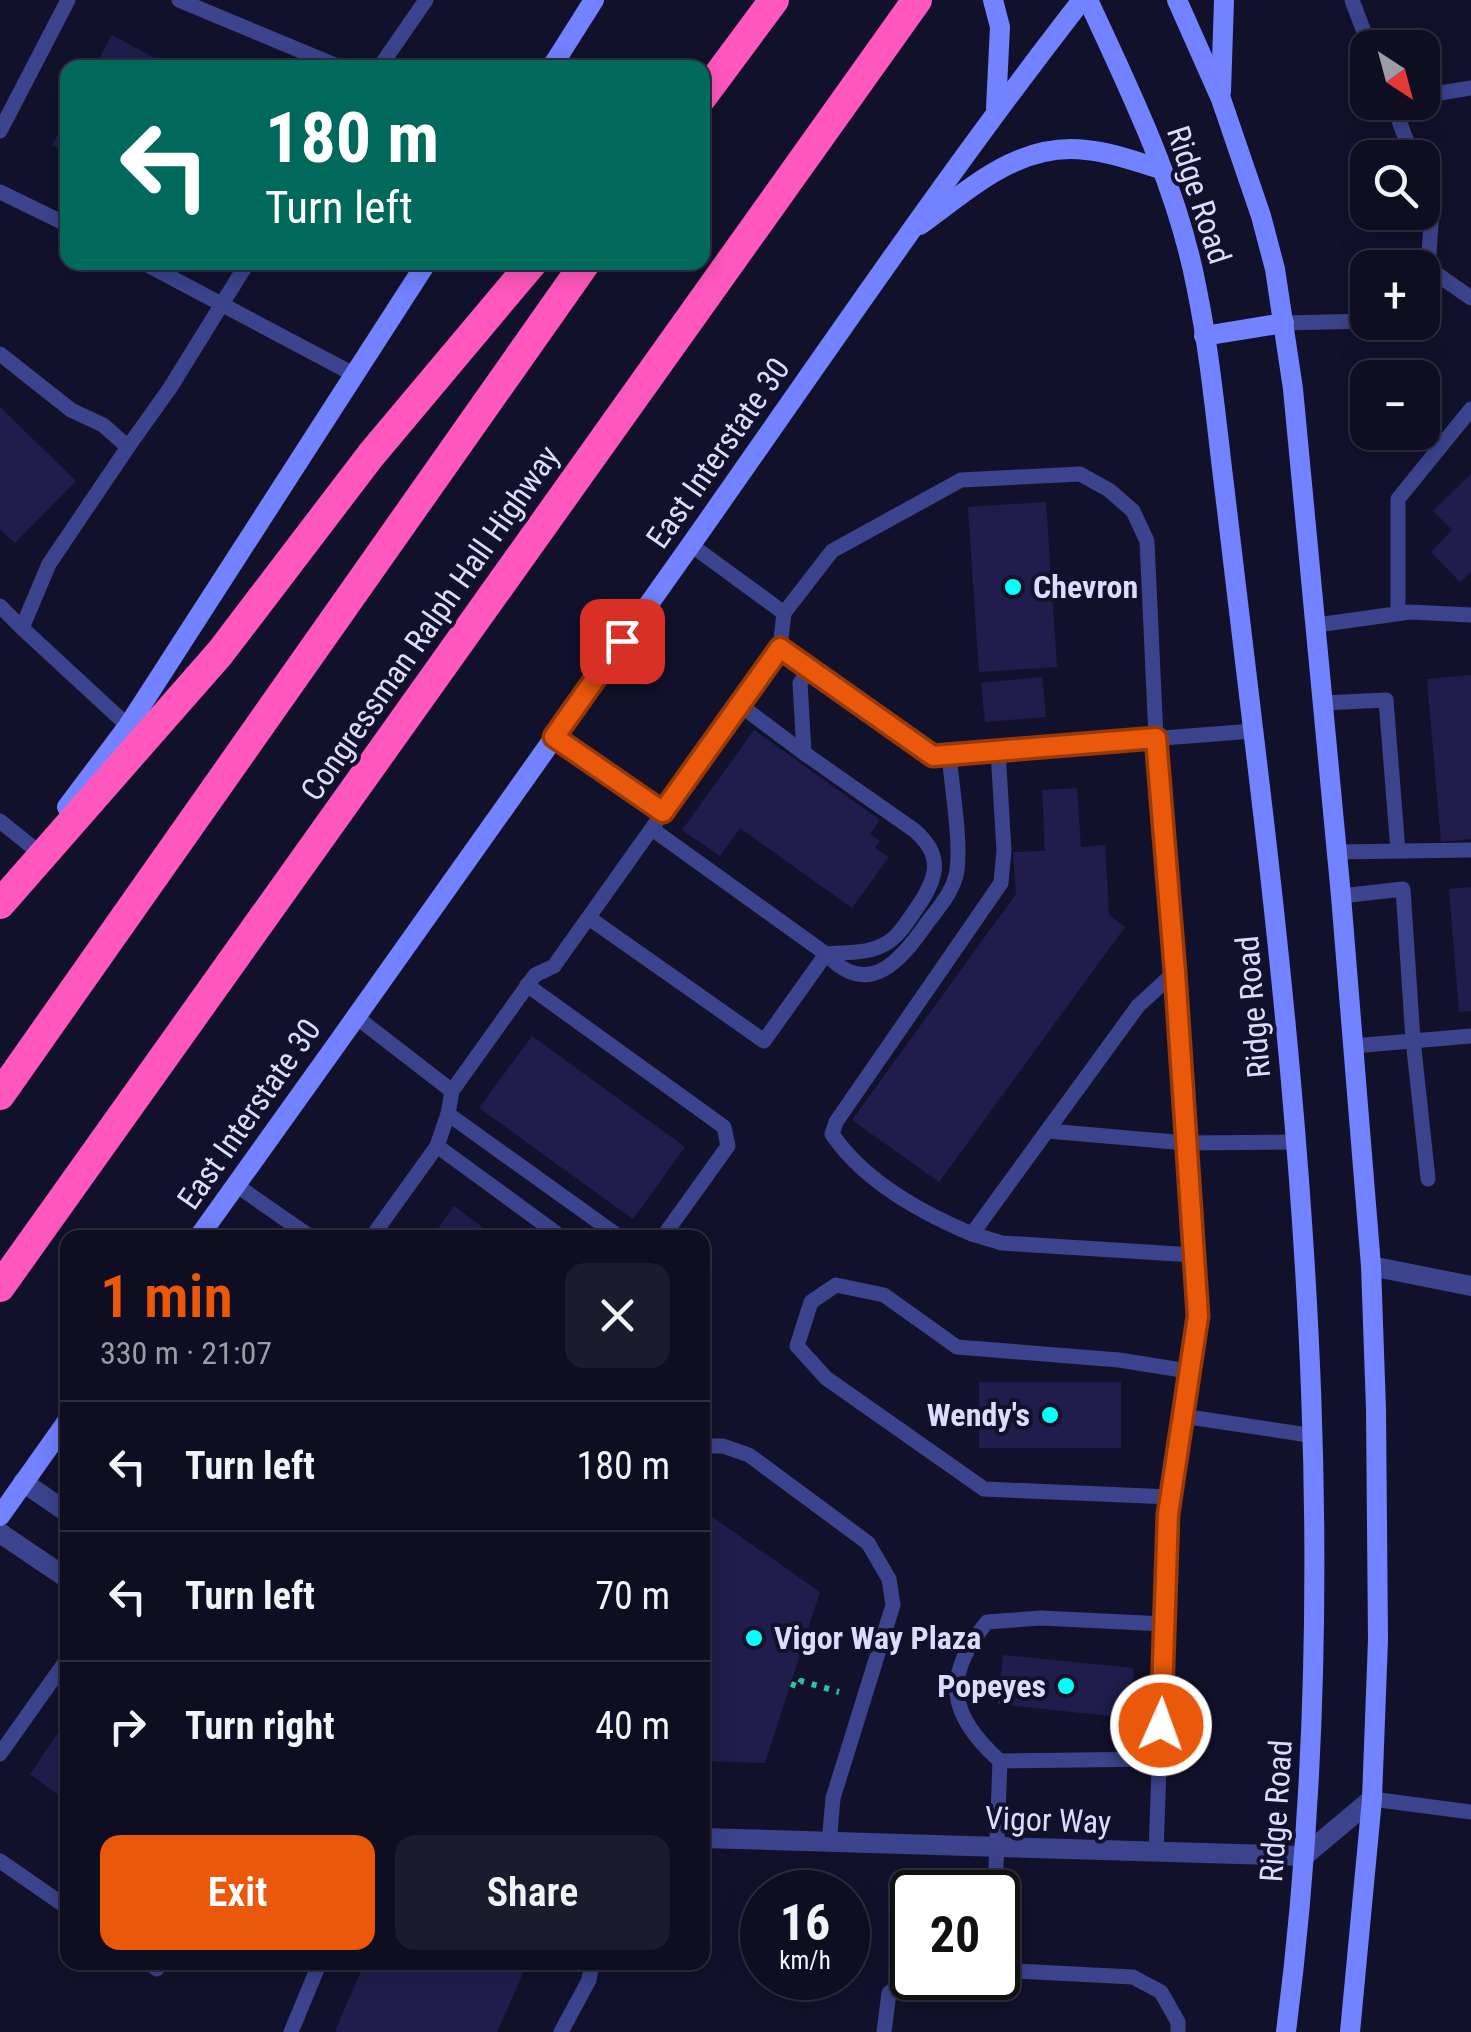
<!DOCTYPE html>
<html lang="en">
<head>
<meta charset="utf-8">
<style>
	:root { --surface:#0e0d21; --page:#1c1b2e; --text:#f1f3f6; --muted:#9b9ca5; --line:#2e2d3f; --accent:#ea580c }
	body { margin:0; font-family:"Roboto Condensed",sans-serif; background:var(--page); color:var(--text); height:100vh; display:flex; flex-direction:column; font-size:38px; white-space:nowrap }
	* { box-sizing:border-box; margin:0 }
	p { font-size:32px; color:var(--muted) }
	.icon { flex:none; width:55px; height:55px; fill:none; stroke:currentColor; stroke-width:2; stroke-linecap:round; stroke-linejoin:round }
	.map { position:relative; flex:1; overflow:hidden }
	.panel { position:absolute; left:60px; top:1230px; width:650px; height:740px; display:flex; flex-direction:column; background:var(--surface); border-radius:20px; box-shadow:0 5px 25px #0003,0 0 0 2px var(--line) }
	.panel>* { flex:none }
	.hud { position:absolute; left:60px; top:60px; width:650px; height:210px; border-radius:20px; box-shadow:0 5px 25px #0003,0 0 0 2px var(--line); background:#00695c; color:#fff; overflow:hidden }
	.needle { width:65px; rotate:144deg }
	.tools { position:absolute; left:1350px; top:30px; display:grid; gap:20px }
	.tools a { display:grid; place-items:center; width:90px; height:90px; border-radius:20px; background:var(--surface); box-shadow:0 5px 25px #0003,0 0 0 2px var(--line); font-size:50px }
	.speed { position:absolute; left:740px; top:1870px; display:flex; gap:20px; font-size:50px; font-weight:700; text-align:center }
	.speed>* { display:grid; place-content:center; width:130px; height:130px; border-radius:50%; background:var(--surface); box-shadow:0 5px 25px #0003,0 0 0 2px var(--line); line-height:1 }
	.speed small { font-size:25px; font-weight:400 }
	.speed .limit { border:5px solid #111; border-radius:15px; background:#fff; color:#111 }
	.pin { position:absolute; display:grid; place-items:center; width:85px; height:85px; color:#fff; margin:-42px; border-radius:20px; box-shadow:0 5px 15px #0006 }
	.me { position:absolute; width:110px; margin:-55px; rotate:2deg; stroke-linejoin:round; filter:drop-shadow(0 0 8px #0008) }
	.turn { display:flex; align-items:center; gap:35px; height:210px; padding:0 40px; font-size:45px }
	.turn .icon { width:130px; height:130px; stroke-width:2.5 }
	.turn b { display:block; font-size:70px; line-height:85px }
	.round { display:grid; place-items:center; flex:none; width:105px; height:105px; border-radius:20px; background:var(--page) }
	.summary { display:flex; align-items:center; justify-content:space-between; height:170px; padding:0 40px }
	h1 { font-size:60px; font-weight:600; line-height:75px; color:var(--accent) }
	.cta { display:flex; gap:20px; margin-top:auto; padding:20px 40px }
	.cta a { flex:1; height:115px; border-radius:20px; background:var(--accent); color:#fff; font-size:40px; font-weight:600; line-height:115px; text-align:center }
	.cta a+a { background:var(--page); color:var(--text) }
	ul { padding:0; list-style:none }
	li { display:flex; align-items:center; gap:30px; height:130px; padding:0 40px; border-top:2px solid var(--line) }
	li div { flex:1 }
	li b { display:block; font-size:38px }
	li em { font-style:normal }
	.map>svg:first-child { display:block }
	.building { fill:#201d4d }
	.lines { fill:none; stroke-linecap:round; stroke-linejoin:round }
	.path { stroke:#2fc0a4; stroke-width:6; stroke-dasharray:5 8; stroke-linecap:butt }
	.service { stroke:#3b438c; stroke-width:15 }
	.minor { stroke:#3b438c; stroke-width:20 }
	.secondary { stroke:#7382ff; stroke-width:20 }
	.motorway { stroke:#ff57be; stroke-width:30 }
	.route-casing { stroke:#983908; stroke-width:25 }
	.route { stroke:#ea580c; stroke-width:18 }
	.poi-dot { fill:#08fff7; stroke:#12112c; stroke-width:4 }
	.labels { text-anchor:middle; stroke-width:8; stroke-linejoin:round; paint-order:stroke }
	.street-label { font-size:32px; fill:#dcdcff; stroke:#12112c }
	.poi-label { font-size:32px; font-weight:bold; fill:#dcdcff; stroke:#12112c; text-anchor:start }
</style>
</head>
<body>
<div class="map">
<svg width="1471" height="2032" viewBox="0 0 1471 2032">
	<rect width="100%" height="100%" fill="#12112c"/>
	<g class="building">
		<path d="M 112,35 L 173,68 L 94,68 Z"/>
		<path d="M 68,117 L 68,153 L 52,145 Z"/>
		<path d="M 0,407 L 76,481 L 15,543 L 0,529 Z"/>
		<path d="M 1471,474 L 1471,572 L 1460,582 L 1431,552 L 1452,530 L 1433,511 Z"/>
		<path d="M 1046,502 L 1057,667 L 979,672 L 968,507 Z"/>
		<path d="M 1471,675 L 1471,839 L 1441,842 L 1427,679 Z"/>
		<path d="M 1042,677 L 1046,717 L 985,722 L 981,683 Z"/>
		<path d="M 754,730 L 880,820 L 870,834 L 880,841 L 875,848 L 889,857 L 852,908 L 740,828 L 720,856 L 682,830 Z"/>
		<path d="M 1077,788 L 1081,847 L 1105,845 L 1109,915 L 1125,927 L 939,1182 L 852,1120 L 1016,894 L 1013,852 L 1045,851 L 1042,790 Z"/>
		<path d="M 1471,887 L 1471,1011 L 1459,1012 L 1449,889 Z"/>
		<path d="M 532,1036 L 685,1147 L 633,1219 L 479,1108 Z"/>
		<path d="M 454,1206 L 497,1238 L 431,1238 Z"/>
		<rect x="979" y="1382" width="142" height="66"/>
		<path d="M 708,1514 L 820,1592 L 765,1763 L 702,1761 L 702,1522 Z"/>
		<path d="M 1003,1655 L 1134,1668 L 1128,1718 L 998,1704 Z"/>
		<path d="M 57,1734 L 68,1742 L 68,1802 L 30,1774 Z"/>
		<path d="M 365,1962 L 528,1962 L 497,2032 L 338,2032 L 335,2031 Z"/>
	</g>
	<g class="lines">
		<path class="path" d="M 791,1684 L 799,1687 L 801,1681 L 839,1692"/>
		<g class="service">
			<path d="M 179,0 L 342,68"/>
			<path d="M 1352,0 L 1370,48"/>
			<path d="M 379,68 L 426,0"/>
			<path d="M 1422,96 L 1471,88"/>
			<path d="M 1392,102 L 1413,158"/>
			<path d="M 0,131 L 68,0"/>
			<path d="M 1422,183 L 1432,209 L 1428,268 L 1422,274"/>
			<path d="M 0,192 L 68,225"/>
			<path d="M 142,262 L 355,375"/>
			<path d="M 1428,268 L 1471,298"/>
			<path d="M 1284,323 L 1368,321"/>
			<path d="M 0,354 L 71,410 L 103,425 L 128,447 L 170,388 L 248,262"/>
			<path d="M 691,545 L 784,613 L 832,551 L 961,480 L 1080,474 L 1109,490 L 1133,511 L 1147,541 L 1156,738 L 1175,972 L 1198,1317 L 1168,1514 L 1156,1853"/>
			<path d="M 0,606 L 22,628"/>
			<path d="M 784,613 L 780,648 L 933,756 L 1253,731"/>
			<path d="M 1398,613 L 1398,499 L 1471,409"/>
			<path d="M 1317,625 L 1410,612 L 1471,615"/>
			<path d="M 1323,703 L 1386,700 L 1398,851"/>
			<path d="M 740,705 L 804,753"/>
			<path d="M 128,726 L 22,628 L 49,564 L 128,447"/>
			<path d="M 554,737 L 663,812"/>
			<path d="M 998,751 L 1004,850 L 1001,883 L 836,1122 L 832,1134 C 863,1180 922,1213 972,1234 L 1138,1006 L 1175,972"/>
			<path d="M 0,821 L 36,850"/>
			<path d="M 652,829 L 826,954 C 868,999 900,962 927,923 C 939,907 954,891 957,870 C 961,840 952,788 949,755"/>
			<path d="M 1336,852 L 1471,850"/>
			<path d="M 1341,896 L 1403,889 L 1413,1040 L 1428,1179"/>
			<path d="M 589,918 L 764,1041 L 826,954 C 844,952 864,954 881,946 C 896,940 905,925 914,912 C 935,882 947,858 914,830 L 804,753 L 800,683 L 810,669"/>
			<path d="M 527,985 L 724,1127 L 728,1146 L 662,1238"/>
			<path d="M 355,1016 L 452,1091"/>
			<path d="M 1353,1046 L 1471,1036"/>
			<path d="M 1048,1131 L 1186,1143 L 1296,1142"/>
			<path d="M 437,1146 L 563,1238"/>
			<path d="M 236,1185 L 312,1238"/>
			<path d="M 972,1234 L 1002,1243 L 1194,1255"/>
			<path d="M 371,1238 L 437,1146 L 448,1114"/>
			<path d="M 621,1238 L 448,1114 L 452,1091 L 535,975 L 554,966 L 780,648"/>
			<path d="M 1182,1416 L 1315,1436"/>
			<path d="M 702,1446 L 723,1446 L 749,1455 L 868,1543 L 889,1579 L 893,1605 L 833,1798 L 829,1844"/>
			<path d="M 1171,1497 L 984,1489 L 826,1378 L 797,1346 L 811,1302 L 836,1285 L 884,1295 L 957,1347 L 1119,1360 L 1188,1371"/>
			<path d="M 0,1754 L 68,1658"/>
			<path d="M 1160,1759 L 1000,1761 C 948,1715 942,1676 987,1622 L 1041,1618 L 1165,1624"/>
			<path d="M 1372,1799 L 1471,1812"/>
			<path d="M 0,1861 L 68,1908"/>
			<path d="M 995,1892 L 1000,1761"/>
			<path d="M 148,1962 L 157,1969"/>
			<path d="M 998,1970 L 1133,1977 L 1161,1992 L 1178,2022 L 1178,2032"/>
			<path d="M 291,2032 L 320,1962"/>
			<path d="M 561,2032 L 589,1980 L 592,1962"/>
			<path d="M 884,2032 L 889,1993 L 912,1976"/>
		</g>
		<g class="minor">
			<path d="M 1371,1266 L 1471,1286"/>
			<path d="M 23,1482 L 68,1513"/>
			<path d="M 0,1533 L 68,1579"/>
			<path d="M 702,1838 L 1304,1856 L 1372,1799"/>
		</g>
		<g class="secondary">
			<path d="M 993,0 L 1000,27 L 996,108"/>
			<path d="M 1088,0 C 1131,93 1178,188 1197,290 C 1210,354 1216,420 1224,485 C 1235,577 1246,670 1257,762 C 1308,1186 1341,1607 1286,2032"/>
			<path d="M 1177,0 L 1221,99 L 1261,216 L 1275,269 L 1293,389 L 1341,896 L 1371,1266 L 1376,1409 L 1378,1640 L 1372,1799 L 1350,2032"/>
			<path d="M 551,68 L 594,0"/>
			<path d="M 1221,92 L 1224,0"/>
			<path d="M 920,225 C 971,188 1019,142 1086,150 C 1111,152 1137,162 1161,169"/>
			<path d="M 1204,336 L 1284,323"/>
			<path d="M 67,807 L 128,726 L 427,262"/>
			<path d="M 198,1238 C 363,1008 527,777 690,546 C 819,363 944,177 1082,0"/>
			<path d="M 0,1516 L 68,1420"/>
		</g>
		<g class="motorway">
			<path d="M 702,97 L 774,0"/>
			<path d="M 0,904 L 220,653 L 371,455 L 533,262"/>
			<path d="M 0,1095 L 586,262"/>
			<path d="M 0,1287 L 917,0"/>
		</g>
	</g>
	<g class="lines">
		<g class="route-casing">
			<path id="route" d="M 622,641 L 554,737 L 663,812 L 780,648 L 933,756 L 1156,738 L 1175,972 L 1198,1316 L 1168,1514 L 1161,1725"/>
		</g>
		<use href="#route" class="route"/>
	</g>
	<g class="poi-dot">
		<circle cx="1013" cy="587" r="10"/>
		<circle cx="1050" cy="1415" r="10"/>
		<circle cx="754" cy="1638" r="10"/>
		<circle cx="1066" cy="1686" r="10"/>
	</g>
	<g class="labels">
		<g class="street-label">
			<text transform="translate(1199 195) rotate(72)" y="11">Ridge Road</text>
			<text transform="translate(718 453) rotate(-55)" y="11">East Interstate 30</text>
			<text transform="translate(430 623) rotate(-55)" y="11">Congressman Ralph Hall Highway</text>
			<text transform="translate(1253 1007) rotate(-95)" y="11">Ridge Road</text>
			<text transform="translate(249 1114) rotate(-55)" y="11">East Interstate 30</text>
			<text transform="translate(1276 1811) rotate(-86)" y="11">Ridge Road</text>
			<text transform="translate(1048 1820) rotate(2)" y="11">Vigor Way</text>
		</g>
		<g class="poi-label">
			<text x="1033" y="598">Chevron</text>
			<text x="1030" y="1426" text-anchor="end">Wendy's</text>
			<text x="774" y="1649">Vigor Way Plaza</text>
			<text x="1046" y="1697" text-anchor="end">Popeyes</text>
		</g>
	</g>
</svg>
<div class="tools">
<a><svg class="needle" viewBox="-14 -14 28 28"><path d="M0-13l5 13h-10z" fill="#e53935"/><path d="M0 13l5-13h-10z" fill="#9b9ca5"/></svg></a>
<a><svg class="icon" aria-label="search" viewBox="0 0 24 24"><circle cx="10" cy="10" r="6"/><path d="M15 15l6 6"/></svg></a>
<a>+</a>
<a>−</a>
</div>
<div class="speed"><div>16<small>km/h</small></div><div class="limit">20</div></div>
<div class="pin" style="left:622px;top:641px;background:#d93025"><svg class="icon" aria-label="arrive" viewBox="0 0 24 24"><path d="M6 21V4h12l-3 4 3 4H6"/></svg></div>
<svg class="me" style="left:1161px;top:1725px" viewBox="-20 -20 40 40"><circle r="17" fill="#ea580c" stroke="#fff" stroke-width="3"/><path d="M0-11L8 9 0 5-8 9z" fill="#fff"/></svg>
<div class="hud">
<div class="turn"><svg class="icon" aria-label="left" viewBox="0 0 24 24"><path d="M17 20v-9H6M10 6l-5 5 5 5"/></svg><div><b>180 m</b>Turn left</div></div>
</div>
<section class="panel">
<div class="summary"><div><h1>1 min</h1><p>330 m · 21:07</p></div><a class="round"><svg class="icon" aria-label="close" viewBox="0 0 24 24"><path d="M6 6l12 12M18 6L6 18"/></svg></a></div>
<ul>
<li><svg class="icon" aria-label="left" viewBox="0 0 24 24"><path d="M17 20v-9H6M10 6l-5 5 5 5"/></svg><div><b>Turn left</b></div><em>180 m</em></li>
<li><svg class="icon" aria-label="left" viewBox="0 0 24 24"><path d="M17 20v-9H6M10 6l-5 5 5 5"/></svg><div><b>Turn left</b></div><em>70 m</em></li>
<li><svg class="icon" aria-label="right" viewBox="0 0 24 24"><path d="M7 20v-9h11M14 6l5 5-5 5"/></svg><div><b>Turn right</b></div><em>40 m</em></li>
</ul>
<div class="cta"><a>Exit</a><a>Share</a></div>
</section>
</div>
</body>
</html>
